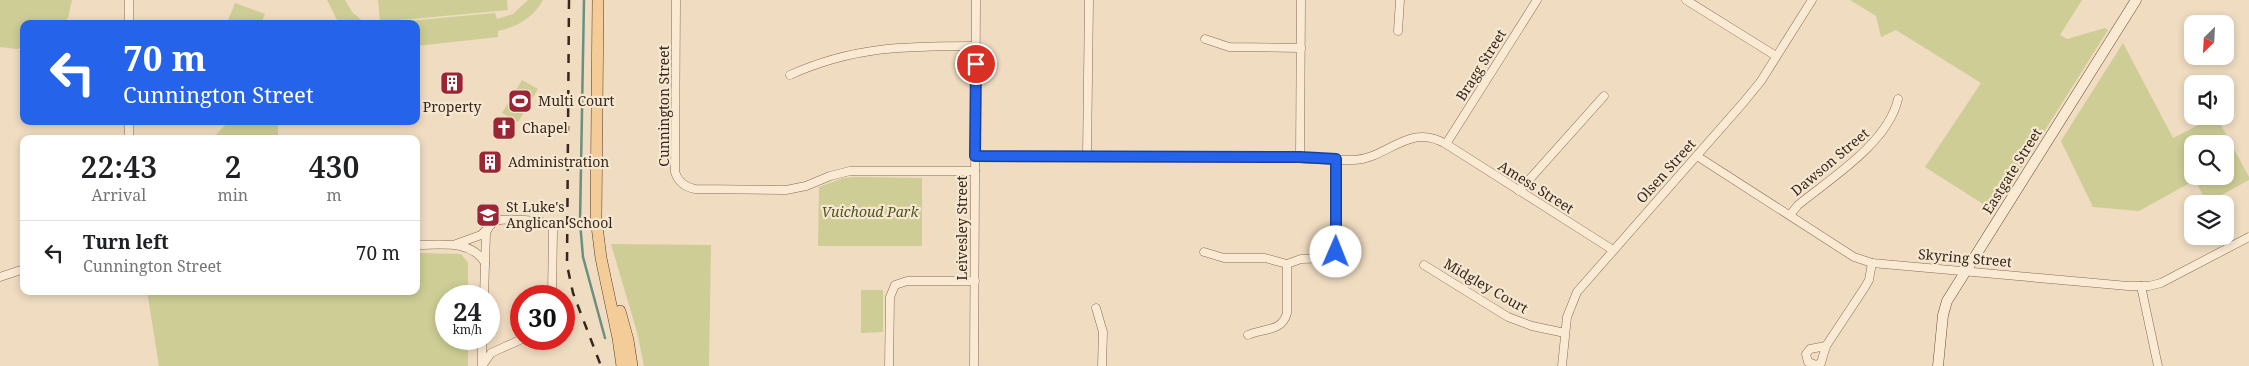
<!DOCTYPE html>
<html lang="en">
<head>
<meta charset="utf-8">
<style>
	:root { --surface:#fff; --page:#f6f6f6; --text:#202124; --muted:#757577; --line:#e0e0e0 }
	body { margin:0; font-family:"Noto Serif",serif; background:var(--page); color:var(--text); height:100vh; display:flex; flex-direction:column; font-size:19px; white-space:nowrap }
	* { box-sizing:border-box; margin:0 }
	p { font-size:16px; color:var(--muted) }
	.icon { flex:none; width:28px; height:28px; fill:none; stroke:currentColor; stroke-width:2; stroke-linecap:round; stroke-linejoin:round }
	.map { position:relative; flex:1; overflow:hidden }
	.side { position:absolute; left:20px; top:135px; width:400px; height:160px; display:flex; flex-direction:column; background:var(--surface); border-radius:10px; box-shadow:0 2px 8px #0003 }
	.side>* { flex:none }
	.top-card { position:absolute; left:20px; top:20px; width:400px; height:105px; border-radius:10px; box-shadow:0 2px 8px #0003; background:#2563eb; color:#fff; overflow:hidden }
	.needle { width:32px; rotate:204deg }
	.buttons { position:absolute; left:2184px; top:15px; display:grid; gap:10px }
	.buttons a { display:grid; place-items:center; width:50px; height:50px; border-radius:10px; background:var(--surface); box-shadow:0 2px 8px #0003; font-size:25px }
	.speed { position:absolute; left:435px; top:285px; display:flex; gap:10px; font-size:25px; font-weight:700; text-align:center }
	.speed>* { display:grid; place-content:center; width:65px; height:65px; border-radius:50%; background:var(--surface); box-shadow:0 2px 8px #0003; line-height:1 }
	.speed small { font-size:12px; font-weight:400 }
	.speed .limit { border:8px solid #d22; background:#fff; color:#111 }
	.pin { position:absolute; display:grid; place-items:center; width:42px; height:42px; color:#fff; margin:-21px; border:2px solid #fff; border-radius:50%; box-shadow:0 1px 5px #0007 }
	.me { position:absolute; width:55px; margin:-28px; rotate:1deg; stroke-linejoin:round; filter:drop-shadow(0 0 4px #0008) }
	.turn { display:flex; align-items:center; gap:18px; height:105px; padding:0 20px; font-size:22px }
	.turn .icon { width:65px; height:65px; stroke-width:2.5 }
	.turn b { display:block; font-size:35px; line-height:42px }
	.eta { display:flex; justify-content:space-evenly; align-items:center; height:85px; text-align:center }
	.eta b { font-size:30px; font-weight:600; line-height:35px }
	ul { padding:0; list-style:none }
	li { display:flex; align-items:center; gap:15px; height:65px; padding:0 20px; border-top:1px solid var(--line) }
	li div { flex:1 }
	li b { display:block; font-size:19px }
	li em { font-style:normal }
	.map>svg:first-child { display:block }
	.green { fill:#cdcd95; fill-rule:evenodd }
	.lines { fill:none; stroke-linecap:round; stroke-linejoin:round }
	.stream { stroke:#6a9082; stroke-width:2.5 }
	.street-casing { stroke:#896c58; stroke-width:9 }
	.secondary-casing { stroke:#6b4d3b; stroke-width:11 }
	.primary-casing { stroke:#573b2c; stroke-width:12 }
	.street { stroke:#faead4; stroke-width:8 }
	.secondary { stroke:#faead4; stroke-width:10 }
	.primary { stroke:#f4cc97; stroke-width:11 }
	.rail { stroke:#38271d; stroke-width:2.5; stroke-dasharray:9 9; stroke-linecap:butt }
	.route-casing { stroke:#184099; stroke-width:12 }
	.route { stroke:#2563eb; stroke-width:9 }
	.labels { text-anchor:middle; stroke-width:4.5; stroke-linejoin:round; paint-order:stroke }
	.street-label { font-size:14px; fill:#38271d; stroke:#f6e7d1 }
	.poi-label { font-size:14px; fill:#38271d; stroke:#f6e7d1; text-anchor:start }
	.park-label { font-size:14px; font-style:italic; fill:#4f5523; stroke:#f6e7d1 }
</style>
</head>
<body>
<div class="map">
<svg width="2249" height="366" viewBox="0 0 2249 366">
	<rect width="100%" height="100%" fill="#efdcc1"/>
	<g class="green">
		<path d="M 0,0 L 72,0 L 68,18 L 62,24 L 24,24 L 24,47 L 17,49 L 0,47 Z"/>
		<path d="M 327,0 L 345,0 L 352,12 L 366,24 L 339,24 Z"/>
		<path d="M 378,0 L 507,0 L 508,10 L 380,22 Z"/>
		<path d="M 528,0 L 543,0 C 533,18 517,27 498,31 L 498,37 L 416,46 L 416,24 L 375,24 L 495,13 L 497,19 L 513,14 Z"/>
		<path d="M 1850,0 L 2082,0 L 2060,35 L 2067,39 L 2105,28 L 2108,30 L 1994,211 L 1925,167 L 1981,83 L 1896,30 L 1881,37 L 1876,16 Z"/>
		<path d="M 235,3 L 265,14 L 261,24 L 227,23 Z"/>
		<path d="M 2123,43 L 2173,138 L 2216,116 L 2249,177 L 2249,180 L 2207,203 L 2195,180 L 2139,211 L 2093,207 L 2061,141 ZM 2192,144 L 2225,144 L 2225,176 L 2192,176 Z"/>
		<path d="M 522,80 L 538,89 L 518,122 L 502,113 Z"/>
		<path d="M 229,121 L 278,121 L 278,139 L 212,139 Z"/>
		<path d="M 856,177 L 922,178 L 922,246 L 818,246 L 819,187 L 843,178 Z"/>
		<path d="M 611,244 L 711,245 L 709,366 L 644,366 L 637,332 Z"/>
		<path d="M 416,253 L 461,254 L 468,263 L 468,296 L 446,296 L 446,339 L 468,339 L 468,366 L 159,366 L 147,291 L 416,291 Z"/>
		<path d="M 861,290 L 883,290 L 883,332 L 861,333 Z"/>
	</g>
	<g class="lines">
		<path class="stream" d="M 584,0 L 580,222 L 583,257 L 605,338"/>
		<g class="street-casing">
			<g id="street">
				<path d="M 129,0 L 129,24"/>
				<path d="M 676,0 L 675,172 C 678,182 685,187 695,189 L 786,190 L 806,186 L 830,176 L 850,171 L 975,171"/>
				<path d="M 1686,0 L 1776,56"/>
				<path d="M 1398,31 L 1400,0"/>
				<path d="M 1205,39 L 1229,47 L 1301,48"/>
				<path d="M 790,75 C 854,46 907,46 976,46"/>
				<path d="M 129,121 L 129,139"/>
				<path d="M 1446,144 L 1537,0"/>
				<path d="M 975,156 C 1069,156 1162,156 1255,157 C 1288,157 1321,161 1354,160 C 1389,158 1409,122 1446,144 L 1613,250"/>
				<path d="M 1087,156 L 1089,0"/>
				<path d="M 1697,156 L 1854,257 L 1872,263 L 2128,286 L 2149,286 L 2161,283 L 2249,237"/>
				<path d="M 1300,157 L 1301,0"/>
				<path d="M 1519,191 L 1604,96"/>
				<path d="M 1790,215 L 1798,205 C 1831,178 1888,143 1898,99"/>
				<path d="M 456,244 L 481,235 L 486,230"/>
				<path d="M 416,245 C 440,245 471,239 485,263"/>
				<path d="M 1204,252 L 1224,258 L 1265,258 L 1287,264"/>
				<path d="M 1287,264 L 1301,259 L 1330,258 L 1336,252 L 1336,159"/>
				<path d="M 1424,265 L 1508,317 L 1532,326 L 1565,333"/>
				<path d="M 0,277 L 24,269"/>
				<path d="M 2141,286 L 2158,366"/>
				<path d="M 484,296 L 486,233 C 488,228 490,224 496,221 C 505,218 544,220 551,225 L 553,231 L 552,296"/>
				<path d="M 1096,308 L 1103,332 L 1102,366"/>
				<path d="M 1248,335 C 1264,328 1282,332 1287,313 L 1287,264"/>
				<path d="M 1826,346 L 1865,287 L 1869,280 L 1872,263"/>
				<path d="M 1826,346 L 1821,363 L 1816,365 L 1808,362 L 1806,354 L 1810,349 Z"/>
				<path d="M 482,364 L 482,339"/>
				<path d="M 482,366 L 491,353 L 522,339"/>
				<path d="M 889,366 L 890,297 L 895,285 L 907,281 L 975,281"/>
				<path d="M 974,366 L 976,0"/>
				<path d="M 1562,366 L 1567,317 L 1577,292 L 1743,103 L 1761,81 L 1812,0"/>
			</g>
		</g>
		<g class="secondary-casing">
			<path id="secondary" d="M 1938,366 L 1943,315 L 1947,301 L 2136,0"/>
		</g>
		<g class="primary-casing">
			<g id="primary">
				<path d="M 598,0 L 596,218 L 601,258 L 618,338 L 622,366"/>
				<path d="M 620,311 L 628,340 L 632,366"/>
			</g>
		</g>
		<use href="#street" class="street"/>
		<use href="#secondary" class="secondary"/>
		<use href="#primary" class="primary"/>
		<path class="rail" d="M 569,0 L 567,265 L 573,293 L 601,366"/>
	</g>
	<g class="lines">
		<g class="route-casing">
			<path id="route" d="M 976,64 L 975,156 L 1300,157 L 1336,159 L 1336,252"/>
		</g>
		<use href="#route" class="route"/>
	</g>
	<defs>
		<g id="building-square" transform="scale(1.25)"><rect x="-9" y="-9" width="18" height="18" rx="4" fill="#9a2635" stroke="#f6e7d1"/><path d="M-4-6H4V6H1V3H-1V6H-4ZM-2.5-4.3h1.7v1.8h-1.7ZM.8-4.3h1.7v1.8H.8ZM-2.5-1h1.7V.8h-1.7ZM.8-1h1.7V.8H.8Z" fill="#fff"/></g>
		<g id="stadium-square" transform="scale(1.25)"><rect x="-9" y="-9" width="18" height="18" rx="4" fill="#9a2635" stroke="#f6e7d1"/><path d="M0-5a6.5 5 0 1 0 0 10a6.5 5 0 1 0 0-10ZM-3.5-1.8h7v3.6h-7Z" fill="#fff"/></g>
		<g id="church-square" transform="scale(1.25)"><rect x="-9" y="-9" width="18" height="18" rx="4" fill="#9a2635" stroke="#f6e7d1"/><path d="M-1.2-6h2.4v3.5h3.3v2.4h-3.3V6h-2.4V-.1h-3.3v-2.4h3.3Z" fill="#fff"/></g>
		<g id="school-square" transform="scale(1.25)"><rect x="-9" y="-9" width="18" height="18" rx="4" fill="#9a2635" stroke="#f6e7d1"/><path d="M0-5L7-2L0 1L-7-2ZM-4 1L0 2.5L4 1V4Q0 6-4 4Z" fill="#fff"/></g>
	</defs>
	<g fill-rule="evenodd">
		<use href="#building-square" x="452" y="83"/>
		<use href="#stadium-square" x="520" y="101"/>
		<use href="#church-square" x="504" y="128"/>
		<use href="#building-square" x="490" y="162"/>
		<use href="#school-square" x="488" y="215"/>
	</g>
	<g class="labels">
		<g class="street-label">
			<text transform="translate(1481 65) rotate(-58)" y="5">Bragg Street</text>
			<text transform="translate(664 106) rotate(-90)" y="5">Cunnington Street</text>
			<text transform="translate(1830 162) rotate(-40)" y="5">Dawson Street</text>
			<text transform="translate(1666 171) rotate(-48)" y="5">Olsen Street</text>
			<text transform="translate(2012 171) rotate(-58)" y="5">Eastgate Street</text>
			<text transform="translate(1536 187) rotate(32)" y="5">Amess Street</text>
			<text transform="translate(962 228) rotate(-90)" y="5">Leivesley Street</text>
			<text transform="translate(1965 258) rotate(5)" y="5">Skyring Street</text>
			<text transform="translate(1486 286) rotate(30)" y="5">Midgley Court</text>
		</g>
		<g class="poi-label">
			<text x="538" y="106">Multi Court</text>
			<text x="452" y="112" text-anchor="middle">Property</text>
			<text x="522" y="133">Chapel</text>
			<text x="508" y="167">Administration</text>
			<text x="506" y="212">St Luke's<tspan x="506" dy="16">Anglican School</tspan></text>
		</g>
		<g class="park-label">
			<text x="870" y="217">Vuichoud Park</text>
		</g>
	</g>
</svg>
<div class="buttons">
<a><svg class="needle" viewBox="-14 -14 28 28"><path d="M0-13l5 13h-10z" fill="#e53935"/><path d="M0 13l5-13h-10z" fill="#757577"/></svg></a>
<a><svg class="icon" aria-label="sound" viewBox="0 0 24 24"><path d="M4 9h4l5-4v14l-5-4H4zM17 9q2 3 0 6"/></svg></a>
<a><svg class="icon" aria-label="search" viewBox="0 0 24 24"><circle cx="10" cy="10" r="6"/><path d="M15 15l6 6"/></svg></a>
<a><svg class="icon" aria-label="layers" viewBox="0 0 24 24"><path d="M12 4l9 5-9 5-9-5zM3 14l9 5 9-5"/></svg></a>
</div>
<div class="speed"><div>24<small>km/h</small></div><div class="limit">30</div></div>
<div class="pin" style="left:976px;top:64px;background:#d93025"><svg class="icon" aria-label="arrive" viewBox="0 0 24 24"><path d="M6 21V4h12l-3 4 3 4H6"/></svg></div>
<svg class="me" style="left:1336px;top:252px" viewBox="-20 -20 40 40"><circle r="19" fill="#fff"/><path d="M0-13L10 11 0 6-10 11z" fill="#2563eb"/></svg>
<div class="top-card">
<div class="turn"><svg class="icon" aria-label="left" viewBox="0 0 24 24"><path d="M17 20v-9H6M10 6l-5 5 5 5"/></svg><div><b>70 m</b>Cunnington Street</div></div>
</div>
<section class="side">
<div class="eta">
<div><b>22:43</b><p>Arrival</p></div>
<div><b>2</b><p>min</p></div>
<div><b>430</b><p>m</p></div>
</div>
<ul>
<li><svg class="icon" aria-label="left" viewBox="0 0 24 24"><path d="M17 20v-9H6M10 6l-5 5 5 5"/></svg><div><b>Turn left</b><p>Cunnington Street</p></div><em>70 m</em></li>
</ul>
</section>
</div>
</body>
</html>
